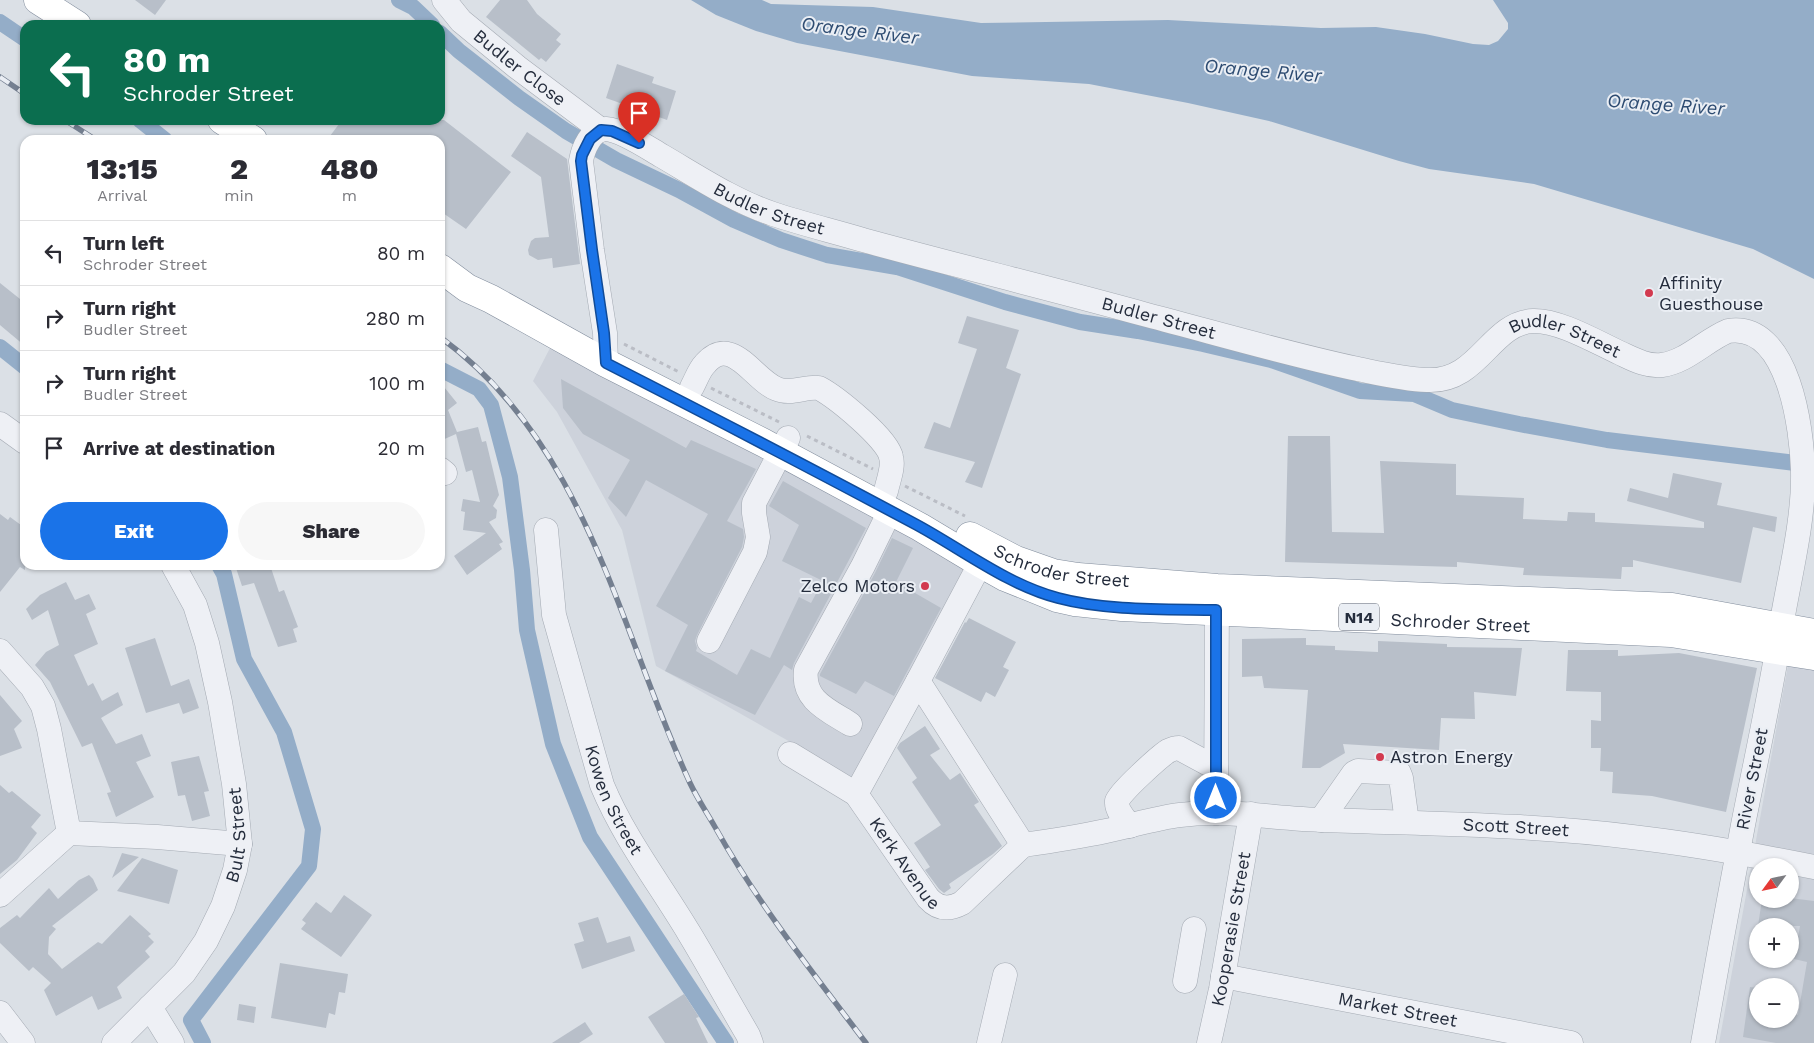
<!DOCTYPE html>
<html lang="en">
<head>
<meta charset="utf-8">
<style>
	:root { --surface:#fff; --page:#f7f7f7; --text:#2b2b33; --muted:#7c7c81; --line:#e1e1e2; --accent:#1a73e8 }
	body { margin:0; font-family:"Work Sans",sans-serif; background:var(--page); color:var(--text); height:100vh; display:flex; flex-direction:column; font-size:19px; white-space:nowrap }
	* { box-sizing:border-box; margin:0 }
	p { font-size:16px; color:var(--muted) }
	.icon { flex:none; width:28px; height:28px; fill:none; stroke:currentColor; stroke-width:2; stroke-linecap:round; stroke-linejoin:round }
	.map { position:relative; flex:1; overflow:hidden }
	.details { position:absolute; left:20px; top:135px; width:425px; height:435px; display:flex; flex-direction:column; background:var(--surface); border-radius:15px; box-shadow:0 1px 4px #0004 }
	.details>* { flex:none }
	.hud { position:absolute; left:20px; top:20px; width:425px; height:105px; border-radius:15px; box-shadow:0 1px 4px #0004; background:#0b6e4f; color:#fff; overflow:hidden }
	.needle { width:32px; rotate:237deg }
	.controls { position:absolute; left:1749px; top:858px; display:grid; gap:10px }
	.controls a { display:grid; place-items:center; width:50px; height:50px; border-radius:50%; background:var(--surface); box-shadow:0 1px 4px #0004; font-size:25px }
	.pin { position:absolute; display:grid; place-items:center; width:42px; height:42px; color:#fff; margin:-51px -21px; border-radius:50% 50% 50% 0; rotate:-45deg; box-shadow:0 0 5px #0007 }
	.pin .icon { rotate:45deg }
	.me { position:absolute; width:55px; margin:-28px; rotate:0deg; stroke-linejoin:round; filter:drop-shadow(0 0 4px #0008) }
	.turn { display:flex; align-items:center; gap:18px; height:105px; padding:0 20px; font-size:22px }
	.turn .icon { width:65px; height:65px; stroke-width:2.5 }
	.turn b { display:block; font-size:35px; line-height:42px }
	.eta { display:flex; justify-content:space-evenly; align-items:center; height:85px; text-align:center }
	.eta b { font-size:30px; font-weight:800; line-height:35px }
	.cta { display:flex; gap:10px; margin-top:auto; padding:10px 20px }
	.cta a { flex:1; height:58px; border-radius:30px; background:var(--accent); color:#fff; font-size:20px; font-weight:800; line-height:58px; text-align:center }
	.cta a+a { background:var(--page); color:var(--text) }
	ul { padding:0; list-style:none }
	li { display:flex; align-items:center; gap:15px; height:65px; padding:0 20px; border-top:1px solid var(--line) }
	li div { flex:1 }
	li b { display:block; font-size:19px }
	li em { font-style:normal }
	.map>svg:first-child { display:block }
	.built { fill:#cdd2db; fill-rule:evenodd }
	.water { fill:#94adc8 }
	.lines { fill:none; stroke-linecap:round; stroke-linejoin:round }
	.canal { stroke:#94adc8; stroke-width:16 }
	.building { fill:#b8bfc9 }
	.minor-casing { stroke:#a4aab3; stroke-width:25 }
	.highway-casing { stroke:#828d9d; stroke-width:29 }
	.path { stroke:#babdc5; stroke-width:3; stroke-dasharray:4 4; stroke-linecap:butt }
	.minor { stroke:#eef0f5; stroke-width:24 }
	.highway { stroke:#fff; stroke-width:28 }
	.rail-casing { stroke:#747f90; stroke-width:5.5 }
	.rail { stroke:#eaeef4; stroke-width:4; stroke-dasharray:11; stroke-linecap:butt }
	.route-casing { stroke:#114b97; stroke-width:12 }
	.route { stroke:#1a73e8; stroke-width:9 }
	.poi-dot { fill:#d23a4f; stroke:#eaeef4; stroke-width:2 }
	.labels { text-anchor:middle; stroke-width:4; stroke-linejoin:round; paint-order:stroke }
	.shield { fill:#eaeef4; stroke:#606774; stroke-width:1 }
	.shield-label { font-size:16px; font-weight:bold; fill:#252d3d }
	.street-label { font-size:18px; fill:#252d3d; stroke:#eaeef4 }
	.poi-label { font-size:18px; fill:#252d3d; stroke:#eaeef4; text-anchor:start }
	.water-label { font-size:19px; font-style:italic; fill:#2e4c72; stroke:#eaeef4 }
</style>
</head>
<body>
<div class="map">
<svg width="1814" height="1043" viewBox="0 0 1814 1043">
	<rect width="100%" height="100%" fill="#dbe0e6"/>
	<g class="built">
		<path d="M 550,348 L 973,568 L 854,778 L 656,666 L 622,530 L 557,412 L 533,381 Z"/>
		<path d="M 1788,665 L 1814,670 L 1814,1043 L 1719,1043 ZM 1758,866 L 1790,866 L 1790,899 L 1758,899 ZM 1758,926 L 1790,926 L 1790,959 L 1758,959 ZM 1758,986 L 1790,986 L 1790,1019 L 1758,1019 Z"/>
	</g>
	<path class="water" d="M 691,0 L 762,0 L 771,4 L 873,7 L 981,23 L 1168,20 L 1321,28 L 1376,27 L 1425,34 L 1473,44 L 1489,45 L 1498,41 L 1508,29 L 1508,23 L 1493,0 L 1814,0 L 1814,279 L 1753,249 L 1534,184 L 1429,169 L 1399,161 L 1269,121 L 1188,103 L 1089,84 L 972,76 L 797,43 L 756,31 L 716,15 Z"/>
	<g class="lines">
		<g class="canal">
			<path d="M 399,0 L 413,7 L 432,25"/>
			<path d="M 0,22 L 25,39"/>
			<path d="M 440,33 L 459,51 L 519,98 L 566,131 L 616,160 L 679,190 L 734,220 L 781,240 L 827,255 L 897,267 L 1005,302 L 1080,322 L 1138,331 L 1203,344 L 1271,360 L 1360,391 L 1414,394 L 1452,410 L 1519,424 L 1607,440 L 1812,465"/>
			<path d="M 140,120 L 165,140"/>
			<path d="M 0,347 L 25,367"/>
			<path d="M 440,369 L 479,389 L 491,405 L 510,477 L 522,570 L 527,630 L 553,744 L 590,837 L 726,1043"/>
			<path d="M 203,1043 L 191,1020 L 309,866 L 313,829 L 284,732 L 244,659 L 224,574 L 219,565"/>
		</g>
	</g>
	<g class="building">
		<path d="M 135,0 L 166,0 L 155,15 Z"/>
		<path d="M 500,0 L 527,0 L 537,14 L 561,34 L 556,40 L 561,44 L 546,62 L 541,58 L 539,60 L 486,17 Z"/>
		<path d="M 617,64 L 654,77 L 652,83 L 676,91 L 667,120 L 606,98 Z"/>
		<path d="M 342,120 L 444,120 L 511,172 L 466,229 L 440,211 L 440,140 L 327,140 Z"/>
		<path d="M 527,132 L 567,159 L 580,264 L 553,268 L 552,258 L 538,260 L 529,255 L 528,250 L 531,241 L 535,238 L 549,237 L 541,177 L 511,156 Z"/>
		<path d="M 0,283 L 25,303 L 25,346 L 0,325 Z"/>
		<path d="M 967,316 L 1019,330 L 1006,368 L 1021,374 L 982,488 L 965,482 L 975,462 L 924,448 L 934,422 L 950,428 L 977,349 L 958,343 Z"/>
		<path d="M 561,379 L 686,448 L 691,440 L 756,469 L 727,521 L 743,529 L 744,537 L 742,547 L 697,635 L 695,641 L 697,648 L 696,651 L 737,675 L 751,649 L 770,658 L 799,597 L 811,603 L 823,581 L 782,561 L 799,525 L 769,506 L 783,481 L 866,528 L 794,663 L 792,670 L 784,665 L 755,715 L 665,671 L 688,625 L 656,606 L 708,514 L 646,480 L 626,517 L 608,498 L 630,460 L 583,434 L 563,408 Z"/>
		<path d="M 440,382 L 457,403 L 448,410 L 457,432 L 478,427 L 482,442 L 486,441 L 499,495 L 493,506 L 497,510 L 496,518 L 489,522 L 503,542 L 499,544 L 502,549 L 467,575 L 454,556 L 486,533 L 463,530 L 465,512 L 461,511 L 463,499 L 480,502 L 472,470 L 466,472 L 456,434 L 440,441 Z"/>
		<path d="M 1288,436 L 1330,436 L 1332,532 L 1384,533 L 1380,461 L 1456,464 L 1456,495 L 1524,498 L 1523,519 L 1567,521 L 1568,512 L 1595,513 L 1595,522 L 1704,528 L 1704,522 L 1627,501 L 1630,488 L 1668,498 L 1673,473 L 1722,483 L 1717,505 L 1777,517 L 1775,532 L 1753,527 L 1741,583 L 1633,560 L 1633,567 L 1622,567 L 1621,579 L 1523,575 L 1524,568 L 1457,562 L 1457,567 L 1285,562 Z"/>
		<path d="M 0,514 L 8,520 L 10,517 L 25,528 L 25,570 L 20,567 L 0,592 Z"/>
		<path d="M 892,538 L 913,548 L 896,582 L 941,608 L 894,696 L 865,681 L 856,694 L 820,676 L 820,674 L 875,573 Z"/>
		<path d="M 235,565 L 270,565 L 279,592 L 284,590 L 298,627 L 293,629 L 297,642 L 278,647 L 254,583 L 242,586 Z"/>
		<path d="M 66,582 L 75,600 L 89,594 L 96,609 L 86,614 L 98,644 L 74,655 L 88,686 L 93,683 L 102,701 L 118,692 L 123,705 L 101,718 L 116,744 L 142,734 L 151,756 L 136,762 L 154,797 L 116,817 L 107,793 L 111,792 L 92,743 L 82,747 L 50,682 L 35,665 L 46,652 L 59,645 L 48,610 L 32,620 L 26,609 L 40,595 Z"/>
		<path d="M 969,618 L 1016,642 L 1003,667 L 1009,670 L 995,697 L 986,692 L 981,702 L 935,678 L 965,622 L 966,623 Z"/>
		<path d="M 155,638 L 171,686 L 189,679 L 199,708 L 183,714 L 179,703 L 146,713 L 125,648 Z"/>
		<path d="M 1306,638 L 1306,645 L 1335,646 L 1335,650 L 1378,652 L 1378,641 L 1447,644 L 1447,647 L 1522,648 L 1516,696 L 1474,692 L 1475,719 L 1441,718 L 1439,750 L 1343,744 L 1345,753 L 1320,768 L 1302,768 L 1308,690 L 1264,688 L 1262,676 L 1242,677 L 1242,639 Z"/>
		<path d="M 1568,650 L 1618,650 L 1618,656 L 1679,653 L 1757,668 L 1726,812 L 1652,796 L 1612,793 L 1613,772 L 1600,771 L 1601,748 L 1591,748 L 1591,720 L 1601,721 L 1601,692 L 1566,691 Z"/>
		<path d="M 0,695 L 22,721 L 14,729 L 22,748 L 0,756 Z"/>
		<path d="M 925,726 L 940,749 L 930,755 L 950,780 L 960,773 L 979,802 L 974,805 L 1002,846 L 993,854 L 949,884 L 951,888 L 944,893 L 939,889 L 925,870 L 930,867 L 914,843 L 941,825 L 912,782 L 917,778 L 897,748 L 900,743 Z"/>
		<path d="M 199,756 L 209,791 L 204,792 L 210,816 L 192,821 L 185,795 L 178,796 L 171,762 Z"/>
		<path d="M 0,785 L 9,793 L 12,791 L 41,815 L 31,827 L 37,833 L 17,860 L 0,874 Z"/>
		<path d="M 122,853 L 139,857 L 112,878 Z"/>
		<path d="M 142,858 L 178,870 L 169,904 L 117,891 Z"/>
		<path d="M 89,875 L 93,879 L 98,890 L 52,926 L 56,929 L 49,937 L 48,954 L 62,969 L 98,942 L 102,944 L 130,915 L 151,934 L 148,936 L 154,942 L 145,951 L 150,957 L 117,987 L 122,998 L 98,1010 L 92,996 L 56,1016 L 44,990 L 51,983 L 33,967 L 29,971 L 0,943 L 0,928 L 17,915 L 20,918 L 49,888 L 58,899 L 79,880 Z"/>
		<path d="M 344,895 L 372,915 L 341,957 L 301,929 L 306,923 L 302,920 L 316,902 L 331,913 Z"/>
		<path d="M 1790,898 L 1814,901 L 1814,1043 L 1776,1043 L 1743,1037 L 1750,987 L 1758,988 L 1758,1019 L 1790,1019 L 1790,1013 L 1798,1015 L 1807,962 L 1794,959 L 1800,926 L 1758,926 L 1762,899 Z"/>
		<path d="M 598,917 L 607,943 L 630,936 L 635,951 L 582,969 L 574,944 L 584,941 L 578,923 Z"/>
		<path d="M 280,963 L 348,974 L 345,993 L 339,992 L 335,1015 L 329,1013 L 326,1028 L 271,1018 Z"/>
		<path d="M 684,994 L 699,1017 L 696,1018 L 708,1043 L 665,1043 L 648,1017 Z"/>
		<path d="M 239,1004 L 256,1007 L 254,1023 L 237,1020 Z"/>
		<path d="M 585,1022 L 593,1034 L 579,1043 L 552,1043 Z"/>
	</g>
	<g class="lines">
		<g class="minor-casing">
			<g id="minor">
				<path id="s1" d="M 444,0 L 461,21 L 517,67 L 601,130"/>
				<path id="s2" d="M 606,363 L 605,333 L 592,250 L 581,161 C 583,149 591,129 606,129 C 622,130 648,148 662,156 C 698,177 734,201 773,214 C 803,224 833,231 863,240 C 958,266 1053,289 1147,315 C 1216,333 1284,353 1353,368 C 1378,373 1402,379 1427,380 C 1479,383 1490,323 1533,321 C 1559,320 1596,342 1620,353 C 1633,359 1647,367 1662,365 C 1686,362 1706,340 1728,331 C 1789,321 1802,430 1803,472 C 1804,522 1789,578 1781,627 C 1771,693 1756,759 1743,825 C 1729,898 1716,970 1703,1043"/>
				<path d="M 692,387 C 696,380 699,370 705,364 C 732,333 753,380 777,389 C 791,395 806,386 819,388 C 836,397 888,439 891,457 C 894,467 888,481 886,491"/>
				<path d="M 0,424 L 25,442"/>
				<path d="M 440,469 L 445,473"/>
				<path id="s3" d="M 546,530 L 554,615 L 602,785 C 624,838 659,883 689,933 C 709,966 728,1001 748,1035 L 751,1043"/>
				<path d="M 709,641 L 755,552 L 758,537 L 754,513 L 754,503 L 788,438"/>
				<path d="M 0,651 L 32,687 L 43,706 L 49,729 L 69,833"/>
				<path id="s4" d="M 918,681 L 1023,845 C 1051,841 1078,837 1106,831 C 1131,826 1155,818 1180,815 C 1229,809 1276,819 1324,820 C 1427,824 1530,824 1632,837 C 1693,844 1754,855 1814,867"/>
				<path d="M 850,724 C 828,710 802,700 806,670 L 863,566 L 890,511"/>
				<path id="s5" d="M 790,754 L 856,794 L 928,898 C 938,909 949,910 962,903 L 1023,845"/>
				<path d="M 856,794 L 918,681 L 989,547"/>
				<path d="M 1216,813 L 1217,594"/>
				<path d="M 1321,820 L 1354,773 L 1358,771 L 1399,773 L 1401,778 L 1407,822"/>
				<path d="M 1130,826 C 1125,820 1116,810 1117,801 C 1119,793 1159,757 1168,751 C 1172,749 1175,748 1179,748 L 1216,768"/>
				<path d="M 0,895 L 69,833 L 157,837 L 240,844"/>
				<path id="s6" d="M 1223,976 L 1571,1043"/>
				<path d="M 1185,981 L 1194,929"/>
				<path d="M 150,1007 L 172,1043"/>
				<path d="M 0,1013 L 23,1043"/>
				<path id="s7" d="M 114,1043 L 184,973 L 206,941 L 223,906 L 235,870 L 240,844 L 234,784 L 220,702 L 207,643 L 195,605 L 173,565"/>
				<path d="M 989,1043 L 1005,975"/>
				<path id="s8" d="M 1209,1043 L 1221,989 L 1251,814"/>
			</g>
		</g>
		<g class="highway-casing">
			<g id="highway">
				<path d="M 38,0 L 77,25"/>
				<path d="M 222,120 L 253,140"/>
				<path id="s9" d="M 440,268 L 467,288 L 491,299 L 606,363 L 764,443 L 920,527 L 980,563 L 1005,577 L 1057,598 L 1075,602 L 1122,607 L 1671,633 L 1814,656"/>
				<path id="s10" d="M 970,536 L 1016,560 L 1053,573 L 1078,577 L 1217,588 L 1672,607 L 1814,633"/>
			</g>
		</g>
		<g class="path">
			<path d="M 624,344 L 679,372"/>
			<path d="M 711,388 L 779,422"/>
			<path d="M 807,436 L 873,469"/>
			<path d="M 905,486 L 965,516"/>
		</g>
		<use href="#minor" class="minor"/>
		<use href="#highway" class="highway"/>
		<g class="rail-casing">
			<g id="rail">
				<path d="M 0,77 L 25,94"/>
				<path d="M 65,120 L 96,140"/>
				<path d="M 440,337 C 587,444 618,627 690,783 C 697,798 707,813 715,827 C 758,904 813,973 866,1043"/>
			</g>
		</g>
		<use href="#rail" class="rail"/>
	</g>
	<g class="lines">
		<g class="route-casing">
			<path id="route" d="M 639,143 L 612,131 L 601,130 L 590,139 L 582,155 L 581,161 L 592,250 L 604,333 L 606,363 C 710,416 814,470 917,525 C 963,550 1008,585 1058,598 C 1106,611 1166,609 1216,610 L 1216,798"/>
		</g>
		<use href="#route" class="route"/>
	</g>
	<g class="poi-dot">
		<circle cx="1649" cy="293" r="5"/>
		<circle cx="925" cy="586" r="5"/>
		<circle cx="1380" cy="757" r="5"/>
	</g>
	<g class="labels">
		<rect class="shield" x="1339" y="603.5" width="40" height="27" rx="4"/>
		<g class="shield-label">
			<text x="1359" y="623">N14</text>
		</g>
		<g class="street-label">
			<text dy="6" stroke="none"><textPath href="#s1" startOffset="102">Budler Close</textPath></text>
			<text dy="6" stroke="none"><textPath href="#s2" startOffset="430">Budler Street</textPath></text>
			<text dy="6" stroke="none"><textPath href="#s2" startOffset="835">Budler Street</textPath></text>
			<text dy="6" stroke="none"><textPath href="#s2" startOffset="1270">Budler Street</textPath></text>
			<text dy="6" stroke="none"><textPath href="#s10" startOffset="98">Schroder Street</textPath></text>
			<text dy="6" stroke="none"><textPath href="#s9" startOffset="1105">Schroder Street</textPath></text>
			<text transform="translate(1752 779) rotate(-79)" y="6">River Street</text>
			<text dy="6" stroke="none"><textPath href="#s3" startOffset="280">Kowen Street</textPath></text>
			<text dy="6" stroke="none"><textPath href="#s4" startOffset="691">Scott Street</textPath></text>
			<text dy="6" stroke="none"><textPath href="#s7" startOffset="250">Bult Street</textPath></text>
			<text dy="6" stroke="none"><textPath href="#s5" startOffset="162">Kerk Avenue</textPath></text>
			<text dy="6" stroke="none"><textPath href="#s8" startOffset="116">Kooperasie Street</textPath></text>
			<text dy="6" stroke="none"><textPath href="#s6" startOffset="178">Market Street</textPath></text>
		</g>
		<g class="poi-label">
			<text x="1659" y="289">Affinity<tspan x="1659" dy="21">Guesthouse</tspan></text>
			<text x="915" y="592" text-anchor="end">Zelco Motors</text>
			<text x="1390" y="763">Astron Energy</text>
		</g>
		<g class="water-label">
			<text transform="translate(860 30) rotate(7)" y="7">Orange River</text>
			<text transform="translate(1263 70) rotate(5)" y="7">Orange River</text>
			<text transform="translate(1666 104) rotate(4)" y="7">Orange River</text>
		</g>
	</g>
</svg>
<div class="controls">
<a><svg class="needle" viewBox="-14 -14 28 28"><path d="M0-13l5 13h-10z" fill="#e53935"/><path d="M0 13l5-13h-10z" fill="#7c7c81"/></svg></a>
<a>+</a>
<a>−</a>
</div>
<div class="pin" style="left:639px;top:143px;background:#d93025"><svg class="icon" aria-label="arrive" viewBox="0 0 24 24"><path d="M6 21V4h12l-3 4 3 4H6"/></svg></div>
<svg class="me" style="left:1216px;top:798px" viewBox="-20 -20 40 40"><circle r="17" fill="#1a73e8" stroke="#fff" stroke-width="3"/><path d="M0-11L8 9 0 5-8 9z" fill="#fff"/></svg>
<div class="hud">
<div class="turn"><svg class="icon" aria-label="left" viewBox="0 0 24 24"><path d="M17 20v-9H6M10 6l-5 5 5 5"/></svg><div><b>80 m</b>Schroder Street</div></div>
</div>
<section class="details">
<div class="eta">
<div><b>13:15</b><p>Arrival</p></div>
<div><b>2</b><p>min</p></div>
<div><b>480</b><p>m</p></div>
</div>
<ul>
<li><svg class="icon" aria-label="left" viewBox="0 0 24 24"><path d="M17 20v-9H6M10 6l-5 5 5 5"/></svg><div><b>Turn left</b><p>Schroder Street</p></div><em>80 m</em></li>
<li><svg class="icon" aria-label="right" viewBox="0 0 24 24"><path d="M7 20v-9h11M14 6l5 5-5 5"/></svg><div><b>Turn right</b><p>Budler Street</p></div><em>280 m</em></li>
<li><svg class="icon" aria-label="right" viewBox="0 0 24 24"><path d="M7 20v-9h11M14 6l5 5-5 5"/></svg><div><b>Turn right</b><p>Budler Street</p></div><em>100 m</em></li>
<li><svg class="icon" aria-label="arrive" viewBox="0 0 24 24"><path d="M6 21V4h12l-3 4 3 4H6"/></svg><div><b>Arrive at destination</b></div><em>20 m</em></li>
</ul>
<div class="cta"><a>Exit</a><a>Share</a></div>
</section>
</div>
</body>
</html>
